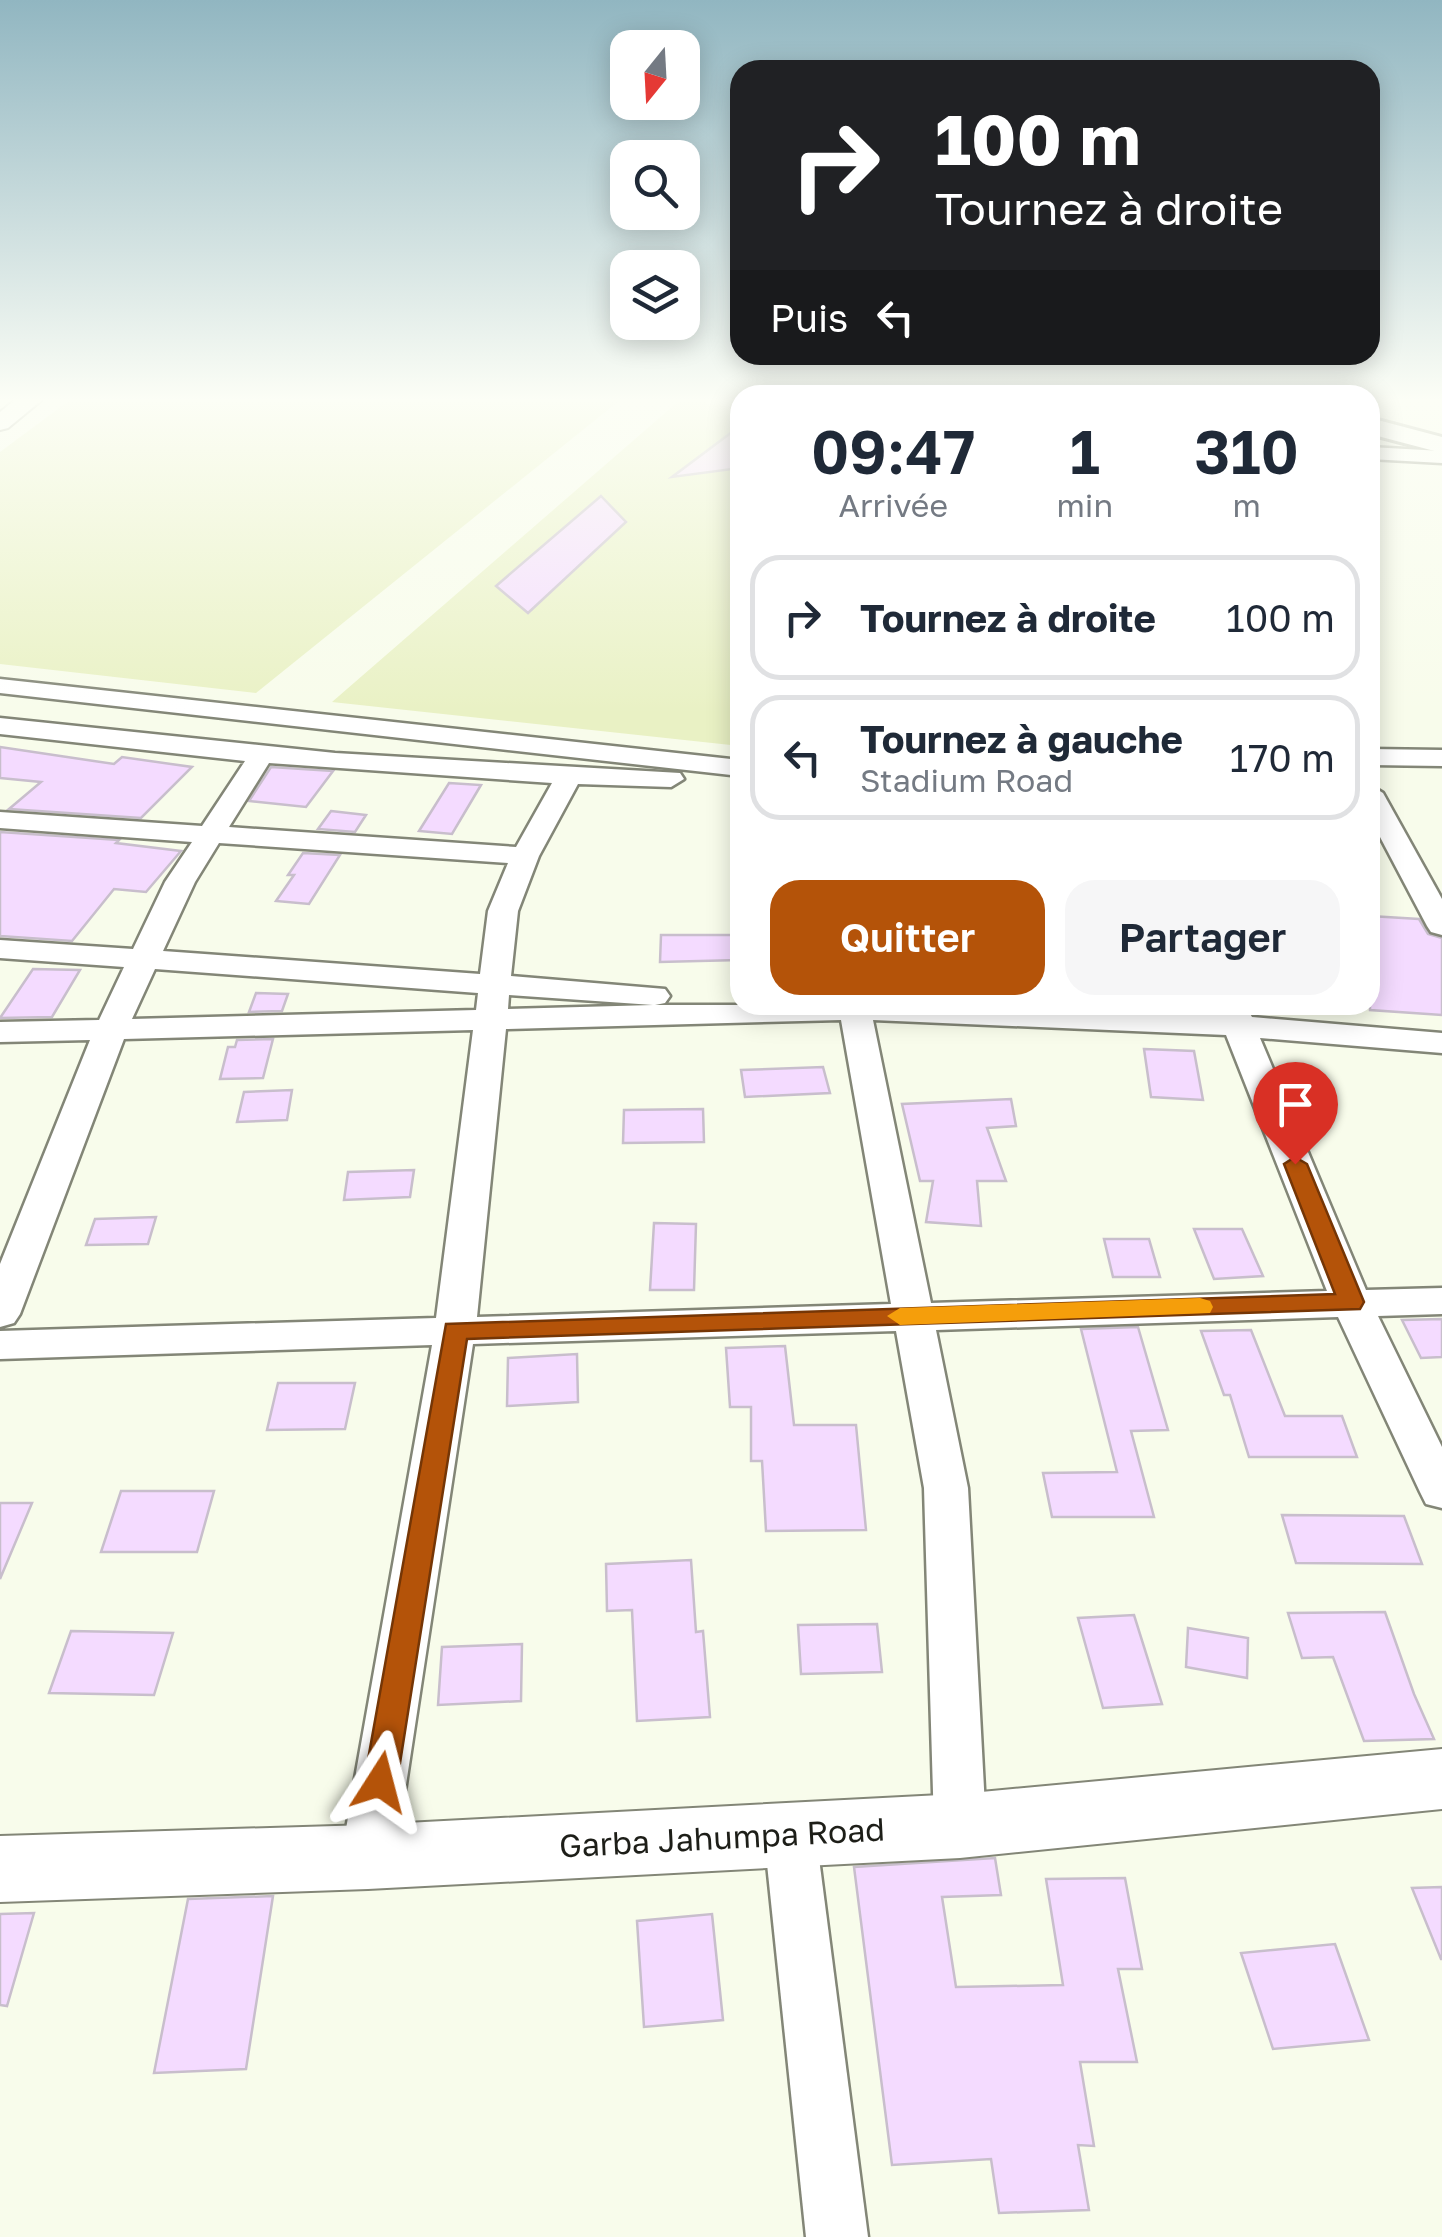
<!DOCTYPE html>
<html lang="fr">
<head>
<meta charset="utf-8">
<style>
	:root { --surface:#fff; --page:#f6f6f7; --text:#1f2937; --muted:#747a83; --line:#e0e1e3; --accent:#b45309 }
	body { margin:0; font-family:"Golos Text",sans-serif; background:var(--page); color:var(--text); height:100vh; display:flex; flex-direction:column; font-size:38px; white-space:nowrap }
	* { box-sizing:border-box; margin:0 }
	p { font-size:32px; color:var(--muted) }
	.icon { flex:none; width:55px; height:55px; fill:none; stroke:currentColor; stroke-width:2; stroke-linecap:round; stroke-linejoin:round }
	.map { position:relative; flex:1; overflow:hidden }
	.details { position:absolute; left:730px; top:385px; width:650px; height:630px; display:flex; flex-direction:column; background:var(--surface); border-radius:30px; box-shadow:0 5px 25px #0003 }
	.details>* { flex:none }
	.guide { position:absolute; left:730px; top:60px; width:650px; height:305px; border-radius:30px; box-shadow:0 5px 25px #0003; background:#202124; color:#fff; overflow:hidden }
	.needle { width:65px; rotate:198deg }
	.buttons { position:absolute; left:610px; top:30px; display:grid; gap:20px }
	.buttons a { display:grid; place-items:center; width:90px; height:90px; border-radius:20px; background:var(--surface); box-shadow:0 5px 25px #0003; font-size:50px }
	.pin { position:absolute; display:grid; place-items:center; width:85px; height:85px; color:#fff; margin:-102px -42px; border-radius:50% 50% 50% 0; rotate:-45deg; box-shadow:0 0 10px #0007 }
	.pin .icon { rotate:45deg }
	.me { position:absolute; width:110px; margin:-55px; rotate:9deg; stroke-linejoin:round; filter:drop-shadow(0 0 8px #0008) }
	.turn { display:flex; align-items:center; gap:35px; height:210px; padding:0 40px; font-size:45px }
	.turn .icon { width:130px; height:130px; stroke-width:2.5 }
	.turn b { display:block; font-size:70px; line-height:85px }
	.then { display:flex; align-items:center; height:95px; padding:0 40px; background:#0003; gap:20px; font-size:38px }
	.eta { display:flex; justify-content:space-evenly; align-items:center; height:170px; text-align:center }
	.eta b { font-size:60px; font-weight:600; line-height:70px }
	.primary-button { display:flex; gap:20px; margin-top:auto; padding:20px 40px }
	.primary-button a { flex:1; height:115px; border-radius:30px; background:var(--accent); color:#fff; font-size:40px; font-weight:600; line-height:115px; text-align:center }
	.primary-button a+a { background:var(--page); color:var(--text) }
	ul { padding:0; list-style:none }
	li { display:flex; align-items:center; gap:30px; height:125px; margin:0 20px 15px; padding:0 20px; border:5px solid var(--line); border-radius:30px }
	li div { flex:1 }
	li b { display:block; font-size:38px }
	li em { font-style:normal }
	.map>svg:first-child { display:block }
	.green { fill:#e9f1c4 }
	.building { fill:#f4dbff; stroke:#c8becc; stroke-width:2.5 }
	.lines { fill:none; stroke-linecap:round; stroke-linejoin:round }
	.street-casing { stroke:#838677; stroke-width:5 }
	.secondary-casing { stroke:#838677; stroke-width:4 }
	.primary-casing { stroke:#838677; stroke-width:6 }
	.street { fill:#fff; fill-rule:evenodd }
	.secondary { fill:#fff; fill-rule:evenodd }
	.primary { fill:#fff; fill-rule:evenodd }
	.route { fill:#b45309; stroke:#753606; stroke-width:2.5 }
	.slow { fill:#f59e0b }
	.labels { text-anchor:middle; stroke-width:8; stroke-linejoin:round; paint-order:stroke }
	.near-street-label { font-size:32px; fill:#1d1e18; stroke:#fff }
</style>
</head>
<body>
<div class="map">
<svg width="1442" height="2237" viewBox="0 0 1442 2237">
	<rect width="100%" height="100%" fill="#f8fceb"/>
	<g class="green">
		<path d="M 70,400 L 620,400 L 256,693 L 0,664 L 0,452 Z"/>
		<path d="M 680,400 L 705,400 L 704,403 L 740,408 L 740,746 L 332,702 Z"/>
	</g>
	<g class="building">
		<path d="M 740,426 L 740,468 L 672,477 Z"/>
		<path d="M 601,496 L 626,522 L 528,613 L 496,586 Z"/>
		<path d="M 0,747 L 114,764 L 122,757 L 192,767 L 141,818 L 9,809 L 41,782 L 0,778 Z"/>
		<path d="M 271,767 L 333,771 L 306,807 L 249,801 Z"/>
		<path d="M 449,783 L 481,785 L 452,834 L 419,831 Z"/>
		<path d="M 331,811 L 366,815 L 355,832 L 318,829 Z"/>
		<path d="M 0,832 L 119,840 L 116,843 L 181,851 L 146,892 L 114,889 L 72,941 L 0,936 Z"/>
		<path d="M 303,853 L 340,855 L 309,904 L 276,901 L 294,875 L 288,875 Z"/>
		<path d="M 1370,916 L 1419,919 L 1428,934 L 1442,938 L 1442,1015 L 1370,1010 Z"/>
		<path d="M 661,935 L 739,935 L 739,960 L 660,962 Z"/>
		<path d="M 33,969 L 80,970 L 52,1017 L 0,1018 Z"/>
		<path d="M 256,993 L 288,994 L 282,1011 L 249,1012 Z"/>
		<path d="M 273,1039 L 263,1078 L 220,1079 L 228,1047 L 235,1047 L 237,1040 Z"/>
		<path d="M 1144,1049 L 1194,1051 L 1203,1100 L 1151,1097 Z"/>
		<path d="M 823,1067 L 830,1093 L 745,1097 L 741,1070 Z"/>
		<path d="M 292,1090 L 287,1120 L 237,1122 L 244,1092 Z"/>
		<path d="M 1011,1099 L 1016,1126 L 987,1128 L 1006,1181 L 977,1181 L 981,1226 L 926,1222 L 933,1181 L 920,1181 L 902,1104 Z"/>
		<path d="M 703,1109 L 704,1142 L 623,1143 L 624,1110 Z"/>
		<path d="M 414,1170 L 410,1197 L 344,1200 L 348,1172 Z"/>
		<path d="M 156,1217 L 148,1244 L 86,1245 L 95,1219 Z"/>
		<path d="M 654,1223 L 696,1224 L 694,1290 L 650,1290 Z"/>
		<path d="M 1194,1229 L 1242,1229 L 1263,1276 L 1214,1279 Z"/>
		<path d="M 1104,1239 L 1149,1239 L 1160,1277 L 1113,1277 Z"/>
		<path d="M 1442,1319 L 1442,1357 L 1421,1358 L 1402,1320 Z"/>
		<path d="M 1138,1327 L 1168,1430 L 1131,1431 L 1154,1517 L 1052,1517 L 1043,1473 L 1117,1472 L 1081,1329 Z"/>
		<path d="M 1251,1330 L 1285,1416 L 1342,1416 L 1357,1457 L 1249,1457 L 1230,1395 L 1224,1395 L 1201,1331 Z"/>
		<path d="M 785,1346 L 794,1425 L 856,1425 L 866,1530 L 766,1531 L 762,1461 L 751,1461 L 751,1407 L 730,1407 L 726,1348 Z"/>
		<path d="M 577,1354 L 578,1402 L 507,1406 L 508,1358 Z"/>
		<path d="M 278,1383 L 355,1383 L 345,1429 L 267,1430 Z"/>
		<path d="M 121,1491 L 214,1491 L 197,1552 L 101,1552 Z"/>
		<path d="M 0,1503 L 32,1503 L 0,1579 Z"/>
		<path d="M 1282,1515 L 1404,1516 L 1422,1564 L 1296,1563 Z"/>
		<path d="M 691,1560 L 696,1632 L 703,1631 L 710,1717 L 637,1721 L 632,1610 L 607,1611 L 606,1564 Z"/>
		<path d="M 1385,1612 L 1414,1694 L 1434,1739 L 1364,1741 L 1333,1657 L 1302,1658 L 1288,1613 Z"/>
		<path d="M 1134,1615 L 1162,1704 L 1103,1708 L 1078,1618 Z"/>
		<path d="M 877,1624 L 882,1672 L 801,1674 L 798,1625 Z"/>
		<path d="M 1188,1628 L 1248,1638 L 1247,1678 L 1186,1667 Z"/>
		<path d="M 71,1631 L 173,1633 L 154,1695 L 49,1693 Z"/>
		<path d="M 522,1644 L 521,1701 L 438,1705 L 442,1647 Z"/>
		<path d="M 995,1858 L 1001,1895 L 942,1897 L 956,1987 L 1063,1985 L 1046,1879 L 1125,1878 L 1142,1969 L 1118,1969 L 1137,2062 L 1080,2062 L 1094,2146 L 1078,2145 L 1089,2210 L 999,2213 L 991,2159 L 892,2165 L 854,1867 Z"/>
		<path d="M 1442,1887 L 1442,1959 L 1441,1959 L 1412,1888 Z"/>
		<path d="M 273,1896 L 246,2069 L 154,2073 L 188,1899 Z"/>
		<path d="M 34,1913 L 7,2006 L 0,2005 L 0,1914 Z"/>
		<path d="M 712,1914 L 723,2020 L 644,2027 L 637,1921 Z"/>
		<path d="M 1335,1944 L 1369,2040 L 1273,2049 L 1241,1953 Z"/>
	</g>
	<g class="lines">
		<g class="street-casing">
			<g id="street">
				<path d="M 1370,447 L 1442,451 L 1442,463 L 1370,459 Z"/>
				<path d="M 0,679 L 740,760 L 740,776 L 0,693 Z"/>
				<path d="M 0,718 L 335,753 L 680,773 L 684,779 L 671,787 L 578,784 L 539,856 L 518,911 L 511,976 L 665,989 L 670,996 L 665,1003 L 655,1005 L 969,1005 L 1219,1015 L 1221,1005 L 1245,1005 L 1252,1017 L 1442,1033 L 1442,1053 L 1260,1038 L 1366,1290 L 1442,1288 L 1442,1314 L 1378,1316 L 1442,1447 L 1442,1508 L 1426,1504 L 1420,1492 L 1338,1317 L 936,1330 L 968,1488 L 986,1826 L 979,1842 L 960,1849 L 941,1842 L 934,1826 L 924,1488 L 896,1331 L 473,1344 L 395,1857 L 387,1874 L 368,1881 L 349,1874 L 341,1857 L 432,1345 L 0,1359 L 0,1331 L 436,1318 L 473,1030 L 124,1039 L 20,1314 L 14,1323 L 0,1327 L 0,1264 L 90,1040 L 0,1042 L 0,1022 L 99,1020 L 124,967 L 0,958 L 0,940 L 133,949 L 165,882 L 192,842 L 0,828 L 0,812 L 202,826 L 245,761 L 0,734 ZM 269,763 L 552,783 L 516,847 L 229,827 ZM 219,843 L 508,863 L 488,911 L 480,974 L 163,951 L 195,882 ZM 155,969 L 478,993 L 476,1010 L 132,1019 ZM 509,995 L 653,1005 L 508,1009 ZM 841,1020 L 891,1304 L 477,1317 L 506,1029 ZM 873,1020 L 1226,1035 L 1327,1291 L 931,1303 Z"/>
				<path d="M 1370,749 L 1442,750 L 1442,766 L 1370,765 Z"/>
				<path d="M 1370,785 L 1383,793 L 1442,899 L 1442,935 L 1431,932 L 1427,926 L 1370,818 Z"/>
				<path d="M 790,1812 L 809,1818 L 816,1835 L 868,2237 L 806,2237 L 764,1835 L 771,1818 Z"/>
			</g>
		</g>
		<g class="secondary-casing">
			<g id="secondary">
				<path d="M 15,400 L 42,400 L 8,428 L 0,430 L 0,412 Z"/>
				<path d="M 1442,1749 L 1442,1809 L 960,1858 L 368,1889 L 0,1902 L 0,1836 L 368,1825 L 960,1794 Z"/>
			</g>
		</g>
		<g class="primary-casing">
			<path id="primary" d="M 1370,418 L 1442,437 L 1442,453 L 1370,434 Z"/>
		</g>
		<use href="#street" class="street"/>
		<use href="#secondary" class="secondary"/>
		<use href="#primary" class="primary"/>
	</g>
	<linearGradient id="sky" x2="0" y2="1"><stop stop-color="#91b6c1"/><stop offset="0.56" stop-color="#fcfef6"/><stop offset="1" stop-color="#fcfef6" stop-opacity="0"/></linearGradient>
	<rect width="1442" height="714" fill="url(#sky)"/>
	<path class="route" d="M 1295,1157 L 1307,1164 L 1364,1302 L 1360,1309 L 467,1339 L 397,1782 L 392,1792 L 380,1796 L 369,1792 L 364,1782 L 446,1324 L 1335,1294 L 1284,1164 Z"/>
	<path class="slow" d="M 1200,1298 L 1210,1301 L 1213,1307 L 1210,1313 L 900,1325 L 887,1316 L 900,1308 Z"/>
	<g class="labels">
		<g class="near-street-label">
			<text transform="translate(722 1838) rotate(-3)" y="11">Garba Jahumpa Road</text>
		</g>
	</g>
</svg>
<div class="buttons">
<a><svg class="needle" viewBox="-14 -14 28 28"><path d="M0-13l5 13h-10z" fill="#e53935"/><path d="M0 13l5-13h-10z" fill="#747a83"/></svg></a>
<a><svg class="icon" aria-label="search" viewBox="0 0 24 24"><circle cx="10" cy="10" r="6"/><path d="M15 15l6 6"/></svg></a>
<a><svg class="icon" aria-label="layers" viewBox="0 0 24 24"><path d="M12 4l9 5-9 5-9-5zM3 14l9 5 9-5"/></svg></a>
</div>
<div class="pin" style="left:1295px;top:1164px;background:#d93025"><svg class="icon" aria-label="arrive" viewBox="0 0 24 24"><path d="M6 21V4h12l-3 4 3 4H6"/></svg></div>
<svg class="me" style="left:380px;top:1782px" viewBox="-20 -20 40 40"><path d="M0-17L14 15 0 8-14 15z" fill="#b45309" stroke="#fff" stroke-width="4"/></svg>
<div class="guide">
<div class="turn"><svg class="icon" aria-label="right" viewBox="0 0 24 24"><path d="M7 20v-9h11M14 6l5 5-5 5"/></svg><div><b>100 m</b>Tournez à droite</div></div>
<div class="then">Puis<svg class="icon" aria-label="left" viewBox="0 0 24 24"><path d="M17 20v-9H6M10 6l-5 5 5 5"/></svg></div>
</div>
<section class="details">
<div class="eta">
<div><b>09:47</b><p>Arrivée</p></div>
<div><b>1</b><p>min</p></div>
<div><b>310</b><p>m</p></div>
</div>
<ul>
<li><svg class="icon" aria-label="right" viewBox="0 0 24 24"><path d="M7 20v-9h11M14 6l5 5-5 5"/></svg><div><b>Tournez à droite</b></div><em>100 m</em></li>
<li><svg class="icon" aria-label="left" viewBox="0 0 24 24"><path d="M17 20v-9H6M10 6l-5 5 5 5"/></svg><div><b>Tournez à gauche</b><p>Stadium Road</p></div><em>170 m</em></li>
</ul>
<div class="primary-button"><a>Quitter</a><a>Partager</a></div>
</section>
</div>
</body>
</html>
